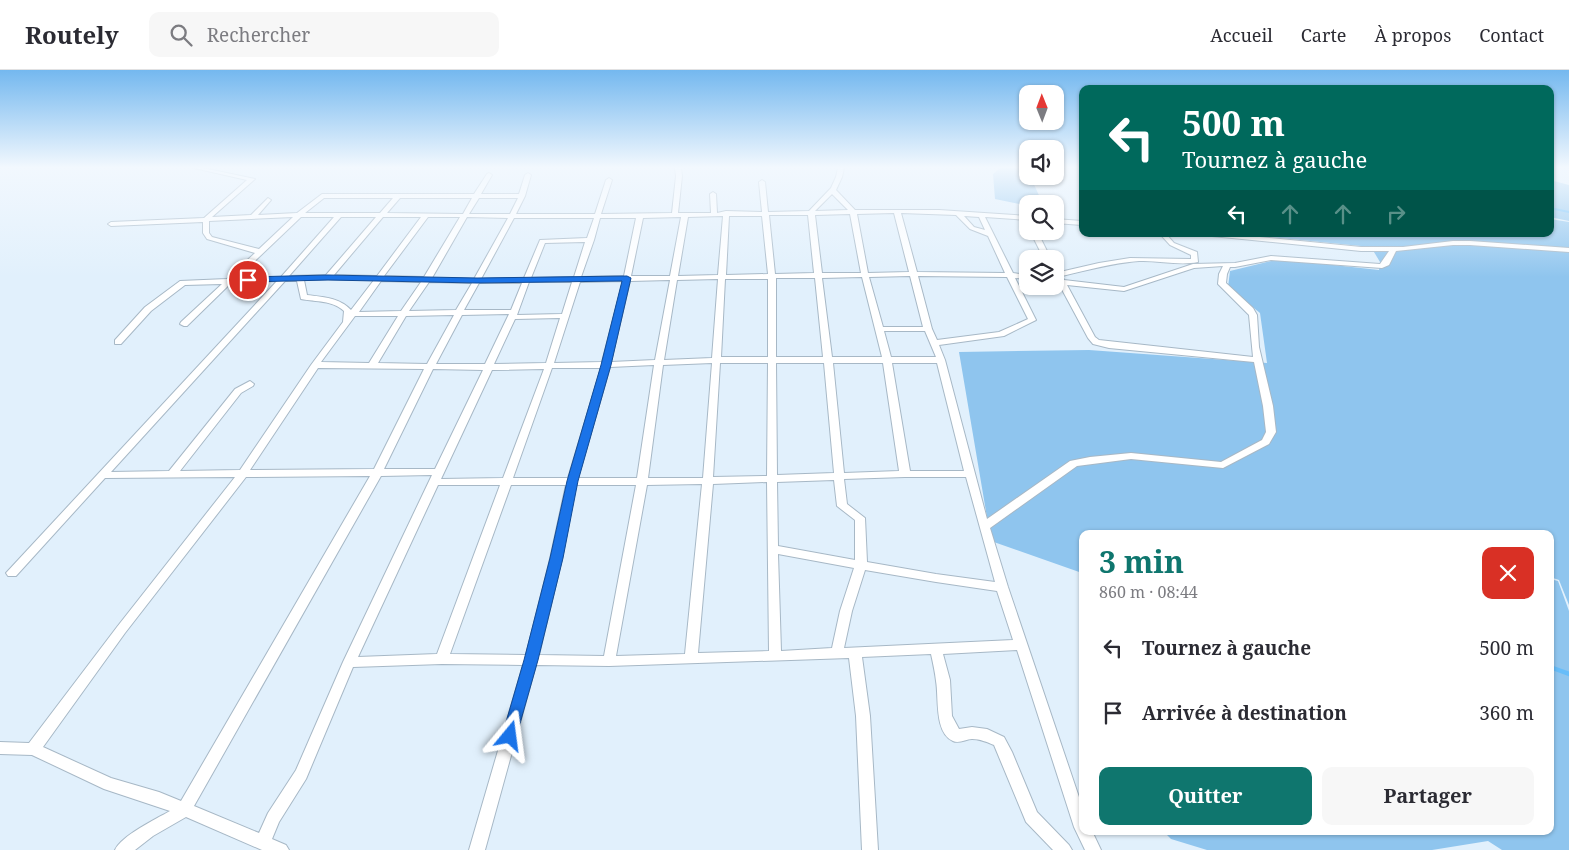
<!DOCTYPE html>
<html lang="fr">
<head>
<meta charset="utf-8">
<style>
	:root { --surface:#fff; --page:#f7f7f7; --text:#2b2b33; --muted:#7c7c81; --line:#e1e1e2; --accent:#0f766e }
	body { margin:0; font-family:"Noto Serif",serif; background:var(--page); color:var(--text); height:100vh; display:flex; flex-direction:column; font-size:19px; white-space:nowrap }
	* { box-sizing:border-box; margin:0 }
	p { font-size:16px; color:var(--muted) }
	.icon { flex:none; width:28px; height:28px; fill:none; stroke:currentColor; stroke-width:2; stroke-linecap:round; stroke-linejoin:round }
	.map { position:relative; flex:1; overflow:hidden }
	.side { position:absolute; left:1079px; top:460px; width:475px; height:305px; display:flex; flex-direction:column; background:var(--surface); border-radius:10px; box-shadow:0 1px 4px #0004 }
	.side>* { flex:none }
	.top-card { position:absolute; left:1079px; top:15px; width:475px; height:152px; border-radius:10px; box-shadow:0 1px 4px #0004; background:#00695c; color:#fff; overflow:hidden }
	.needle { width:32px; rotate:359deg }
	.fabs { position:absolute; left:1019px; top:15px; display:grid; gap:10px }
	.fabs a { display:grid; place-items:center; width:45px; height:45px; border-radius:10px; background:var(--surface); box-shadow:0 1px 4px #0004; font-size:25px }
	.pin { position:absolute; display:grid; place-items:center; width:42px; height:42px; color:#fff; margin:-21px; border:2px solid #fff; border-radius:50%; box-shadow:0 1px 5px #0007 }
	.me { position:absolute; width:55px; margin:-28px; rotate:16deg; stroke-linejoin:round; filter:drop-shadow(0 0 4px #0008) }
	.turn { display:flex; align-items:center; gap:18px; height:105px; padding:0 20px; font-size:22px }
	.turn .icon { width:65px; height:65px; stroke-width:2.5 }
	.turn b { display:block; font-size:35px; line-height:42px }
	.lanes { display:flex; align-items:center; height:48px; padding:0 20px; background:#0003; justify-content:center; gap:25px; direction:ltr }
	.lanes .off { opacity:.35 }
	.round { display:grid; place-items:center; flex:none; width:52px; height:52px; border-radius:10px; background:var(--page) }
	.overview { display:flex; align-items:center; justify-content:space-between; height:85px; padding:0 20px }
	h1 { font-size:30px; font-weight:700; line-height:38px; color:var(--accent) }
	.primary-button { display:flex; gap:10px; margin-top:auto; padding:10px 20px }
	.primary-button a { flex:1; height:58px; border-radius:10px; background:var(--accent); color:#fff; font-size:20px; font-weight:700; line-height:58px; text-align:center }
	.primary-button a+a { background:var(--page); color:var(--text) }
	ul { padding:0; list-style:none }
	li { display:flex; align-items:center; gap:15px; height:65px; padding:0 20px }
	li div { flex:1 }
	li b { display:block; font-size:19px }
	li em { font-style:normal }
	header { display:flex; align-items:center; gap:30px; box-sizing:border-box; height:70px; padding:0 25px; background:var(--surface); border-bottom:1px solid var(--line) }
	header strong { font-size:24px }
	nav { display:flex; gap:28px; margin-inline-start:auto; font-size:18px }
	.search { width:350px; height:45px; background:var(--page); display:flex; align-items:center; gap:12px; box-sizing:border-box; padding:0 18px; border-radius:10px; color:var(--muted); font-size:19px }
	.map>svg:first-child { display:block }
	.green { fill:#8fc5ee }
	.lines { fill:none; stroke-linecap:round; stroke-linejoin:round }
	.stream-far1 { stroke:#67bdf9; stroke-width:2 }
	.stream { stroke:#67bdf9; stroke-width:4.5 }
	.minor-casing { stroke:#a7b8c6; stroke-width:2 }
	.minor { fill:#fff; fill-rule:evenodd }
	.route { fill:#1a73e8; stroke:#114b97 }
</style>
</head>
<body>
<header>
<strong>Routely</strong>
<div class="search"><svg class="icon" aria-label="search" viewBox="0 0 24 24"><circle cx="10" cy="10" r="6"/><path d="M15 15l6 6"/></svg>Rechercher</div>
<nav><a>Accueil</a><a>Carte</a><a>À propos</a><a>Contact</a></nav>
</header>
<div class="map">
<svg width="1569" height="780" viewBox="0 0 1569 780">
	<rect width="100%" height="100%" fill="#e1f0fc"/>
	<g class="green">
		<path d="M 1000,98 L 1027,98 L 1028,106 L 1032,106 L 1031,108 L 1042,132 L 1024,135 L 995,129 L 993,104 Z"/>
		<path d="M 1550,110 L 1569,115 L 1569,151 L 1550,147 Z"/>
		<path d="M 1550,149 L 1569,152 L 1569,535 L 1559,510 L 1550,507 L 1550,464 L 1082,464 L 1082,503 L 991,471 L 959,282 L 1089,280 L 1267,293 L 1260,243 L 1228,217 L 1230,201 L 1279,189 L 1379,200 L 1380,192 L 1371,177 L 1241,164 L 1550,164 Z"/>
		<path d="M 1550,509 L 1558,511 L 1569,541 L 1569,780 L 1502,780 L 1488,771 L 1432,780 L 1207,780 L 1171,769 L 1163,761 L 1550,761 Z"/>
	</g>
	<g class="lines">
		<path class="stream-far1" d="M 1550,138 L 1569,142"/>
		<path class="stream" d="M 1550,597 L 1569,604"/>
		<g class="minor-casing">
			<g id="minor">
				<path d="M 194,98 L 203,98 L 255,109 L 212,147 L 251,145 L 268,128 L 271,130 L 258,145 L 297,143 L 322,124 L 474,124 L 487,104 L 489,103 L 492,105 L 481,124 L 519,124 L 525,105 L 528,103 L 531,105 L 525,126 L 516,144 L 595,144 L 606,110 L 609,108 L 612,110 L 601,144 L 672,143 L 676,106 L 675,98 L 681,98 L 682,106 L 678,143 L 711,143 L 710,124 L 713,122 L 716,124 L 717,143 L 726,141 L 762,142 L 759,112 L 762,110 L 765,112 L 768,142 L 809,141 L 831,118 L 836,107 L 838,98 L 844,98 L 842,107 L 836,120 L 855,140 L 939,140 L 1028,146 L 1028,150 L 985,147 L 1013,203 L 1028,205 L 1028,209 L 1015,208 L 1036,250 L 1004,266 L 939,275 L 945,290 L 987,449 L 1070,391 L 1090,387 L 1131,383 L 1221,392 L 1262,370 L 1266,362 L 1263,336 L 1254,292 L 1109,278 L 1093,274 L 1088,268 L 1059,214 L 1055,213 L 1055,198 L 1060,202 L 1099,193 L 1130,188 L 1191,189 L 1191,185 L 1170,175 L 1160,164 L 1166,164 L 1174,173 L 1197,182 L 1198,192 C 1178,196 1159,190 1139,191 C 1113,193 1087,200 1062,206 L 1064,210 L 1124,217 L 1193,194 L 1235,193 L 1271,186 L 1380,194 L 1389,181 L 1361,181 L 1212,166 L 1209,164 L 1230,164 L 1361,177 L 1403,177 L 1453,171 L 1470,171 L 1569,178 L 1569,182 L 1470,175 L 1453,175 L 1396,181 L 1389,195 L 1382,198 L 1271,190 L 1235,197 L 1230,197 L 1227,204 L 1226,213 L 1253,238 L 1257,245 L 1259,277 L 1273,336 L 1276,362 L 1269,374 L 1223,398 L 1131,389 L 1077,396 L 990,458 L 1008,517 L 1082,736 L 1082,761 L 1092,761 L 1101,780 L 1085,780 L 1074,757 L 1017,580 L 943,584 L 950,610 L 952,646 L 959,659 L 972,657 L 987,659 L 1004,667 L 1012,682 L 1037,742 L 1069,775 L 1072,780 L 1053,780 L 1026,752 L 994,675 C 987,672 980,669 972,669 C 966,669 959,674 953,671 C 934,663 939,627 936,611 C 935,602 933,593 931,584 L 862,587 L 870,646 L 878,780 L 862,780 L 856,646 L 849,588 L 609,596 L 536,595 L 485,780 L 469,780 L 523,595 L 442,594 L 353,597 L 306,709 L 279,752 L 272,769 L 286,775 L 289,780 L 262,780 L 186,747 L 153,766 L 135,780 L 115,780 C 121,766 156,749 170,741 L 104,719 L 32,685 L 0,684 L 0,672 L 29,673 L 117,557 L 235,407 L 105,408 L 16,506 L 8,506 L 6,503 L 277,211 L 231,213 L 187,256 L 184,256 L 180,254 L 181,252 L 222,214 L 185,215 L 151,241 L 121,274 L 115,274 L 115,270 L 145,237 L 180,211 L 227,209 L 255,183 L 207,169 L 203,163 L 203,152 L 111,156 L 108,154 L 111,152 L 204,148 L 247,110 ZM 832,124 L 848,140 L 815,141 ZM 324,128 L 393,128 L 380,143 L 305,143 ZM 400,128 L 472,128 L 463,144 L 387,143 ZM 479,128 L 518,128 L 510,144 L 469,144 ZM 894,143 L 909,202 L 868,203 L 857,144 ZM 901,143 L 956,145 L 970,159 L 988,166 L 1005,203 L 917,202 ZM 850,144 L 861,203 L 822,203 L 815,145 ZM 769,145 L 808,145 L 814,203 L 775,204 ZM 723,146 L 718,205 L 678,206 L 688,147 ZM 729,146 L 762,146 L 768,204 L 726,205 ZM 964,146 L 979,147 L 985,160 L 974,157 ZM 293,147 L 259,179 L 212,167 L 209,163 L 209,151 ZM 301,147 L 334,147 L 281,207 L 236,209 ZM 341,147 L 376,147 L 326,205 L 289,206 ZM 383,147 L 421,147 L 377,206 L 334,205 ZM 428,147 L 460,147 L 424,207 L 384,206 ZM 467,147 L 508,148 L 474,209 L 432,208 ZM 681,147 L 670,206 L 631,206 L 643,148 ZM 514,148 L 594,148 L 587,168 L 540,170 L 524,208 L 481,209 ZM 600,148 L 636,148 L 624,206 L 581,207 L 594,170 ZM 585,172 L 574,207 L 531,208 L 545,173 ZM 1223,196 L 1219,204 L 1218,214 L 1249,245 L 1253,287 L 1099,270 L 1095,267 L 1067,215 L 1124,221 L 1194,198 ZM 910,206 L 923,257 L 883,257 L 869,207 ZM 918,206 L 1007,207 L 1028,249 L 999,262 L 937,270 L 932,259 ZM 862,207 L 882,287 L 832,287 L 822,208 ZM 776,208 L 815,208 L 823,287 L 776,287 ZM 328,209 L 374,210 L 351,240 C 340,228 324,227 307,225 L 304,210 ZM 718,209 L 712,288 L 664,290 L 677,210 ZM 725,209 L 768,209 L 768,287 L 721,287 ZM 670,210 L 655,290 L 611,292 L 630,211 ZM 285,211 L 297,211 L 301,229 C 316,232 332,230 344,241 L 343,252 L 311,295 L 240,400 L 180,401 L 241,323 L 253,316 L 254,314 L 250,311 L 235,319 L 169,401 L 111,402 ZM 381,211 L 421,212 L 401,241 L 359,242 ZM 623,211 L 602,292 L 554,293 L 580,212 ZM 429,212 L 472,213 L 456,240 L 409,241 ZM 529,212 L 572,212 L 562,244 L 517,245 ZM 479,213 L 522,213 L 511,240 L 464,240 ZM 509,244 L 485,294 L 436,294 L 462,245 ZM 454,245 L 427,294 L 378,293 L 406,246 ZM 355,246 L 398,246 L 369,293 L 321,292 ZM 560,248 L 546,293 L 494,294 L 515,249 ZM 884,261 L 925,261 L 936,287 L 891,287 ZM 712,293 L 703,408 L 648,408 L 663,295 ZM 720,293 L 768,293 L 767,406 L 713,407 ZM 776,293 L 824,293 L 834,403 L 777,405 ZM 833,293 L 883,293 L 899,401 L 844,403 ZM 892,293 L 937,293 L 964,401 L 910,401 ZM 654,295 L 637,408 L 578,408 L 610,297 ZM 318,298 L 424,299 L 374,399 L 250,400 ZM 552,298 L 601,298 L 568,408 L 513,408 ZM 433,299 L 483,300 L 435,399 L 384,399 ZM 544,299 L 503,408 L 441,409 L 492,300 ZM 432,405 L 343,592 L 296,700 L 268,743 L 259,763 L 194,736 L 381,406 ZM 370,406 L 181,731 L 159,722 L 111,708 L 43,677 L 125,563 L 246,407 ZM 905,407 L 966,407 L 995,512 L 936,504 L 867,492 L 865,448 L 847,434 L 844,409 ZM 834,410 L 837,436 L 855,450 L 855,490 L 778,476 L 777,412 ZM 767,412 L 769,581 L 698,583 L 713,414 ZM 702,414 L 685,584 L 616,586 L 647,415 ZM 438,415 L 500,415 L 437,584 L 358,587 ZM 511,415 L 566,415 L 550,489 L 526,585 L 450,584 ZM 576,415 L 636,415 L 604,586 L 539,585 L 562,489 ZM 778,484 L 854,498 L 840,541 L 832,578 L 781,581 ZM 865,500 L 936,512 L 997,521 L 1013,570 L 844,578 L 852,541 Z"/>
				<path d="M 1055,149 L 1082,151 L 1082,155 L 1055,153 Z"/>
				<path d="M 1030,161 L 1037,161 L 1051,189 L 1044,189 Z"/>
			</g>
		</g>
		<use href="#minor" class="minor"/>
	</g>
	<linearGradient id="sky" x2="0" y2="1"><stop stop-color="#74b8ef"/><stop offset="0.47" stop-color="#f2f8fe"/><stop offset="1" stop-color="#f2f8fe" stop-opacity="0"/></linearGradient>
	<rect width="1569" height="207" fill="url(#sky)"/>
	<path class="route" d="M 328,205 L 477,208 L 627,206 L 631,208 L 611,295 L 578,411 L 563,488 L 538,590 L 515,671 L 510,673 L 504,671 L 502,666 L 524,590 L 550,488 L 567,411 L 601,295 L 622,211 L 477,213 L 328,210 L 248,212 L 244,210 L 248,207 Z"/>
</svg>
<div class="fabs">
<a><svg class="needle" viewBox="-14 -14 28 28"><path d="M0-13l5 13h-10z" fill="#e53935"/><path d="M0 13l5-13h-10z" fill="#7c7c81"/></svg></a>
<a><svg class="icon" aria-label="sound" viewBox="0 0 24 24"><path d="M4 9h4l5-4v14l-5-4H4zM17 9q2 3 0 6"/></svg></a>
<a><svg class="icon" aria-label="search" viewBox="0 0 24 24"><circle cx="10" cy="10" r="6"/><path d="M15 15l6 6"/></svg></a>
<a><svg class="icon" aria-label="layers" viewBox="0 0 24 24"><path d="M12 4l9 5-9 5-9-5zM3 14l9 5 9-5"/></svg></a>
</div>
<div class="pin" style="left:248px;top:210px;background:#d93025"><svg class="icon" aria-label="arrive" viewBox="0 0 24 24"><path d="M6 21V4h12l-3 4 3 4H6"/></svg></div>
<svg class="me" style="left:510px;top:666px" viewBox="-20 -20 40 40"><path d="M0-17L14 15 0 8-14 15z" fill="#1a73e8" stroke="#fff" stroke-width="4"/></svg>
<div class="top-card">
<div class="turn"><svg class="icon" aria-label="left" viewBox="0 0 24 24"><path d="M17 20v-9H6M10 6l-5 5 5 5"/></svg><div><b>500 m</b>Tournez à gauche</div></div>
<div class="lanes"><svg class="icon" aria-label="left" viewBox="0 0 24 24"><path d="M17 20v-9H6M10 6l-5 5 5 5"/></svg><svg class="icon off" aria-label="ahead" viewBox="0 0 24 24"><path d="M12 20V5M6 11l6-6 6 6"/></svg><svg class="icon off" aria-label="ahead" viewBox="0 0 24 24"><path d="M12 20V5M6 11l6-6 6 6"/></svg><svg class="icon off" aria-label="right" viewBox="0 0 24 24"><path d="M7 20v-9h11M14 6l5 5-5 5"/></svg></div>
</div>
<section class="side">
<div class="overview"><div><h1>3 min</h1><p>860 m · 08:44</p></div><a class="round" style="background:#d93025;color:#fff"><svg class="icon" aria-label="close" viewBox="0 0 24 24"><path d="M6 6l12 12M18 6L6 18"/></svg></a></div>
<ul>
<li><svg class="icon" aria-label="left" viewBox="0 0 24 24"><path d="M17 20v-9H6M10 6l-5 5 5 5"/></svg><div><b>Tournez à gauche</b></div><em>500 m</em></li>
<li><svg class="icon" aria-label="arrive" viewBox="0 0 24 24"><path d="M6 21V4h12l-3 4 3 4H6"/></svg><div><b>Arrivée à destination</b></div><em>360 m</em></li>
</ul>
<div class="primary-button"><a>Quitter</a><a>Partager</a></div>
</section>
</div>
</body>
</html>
